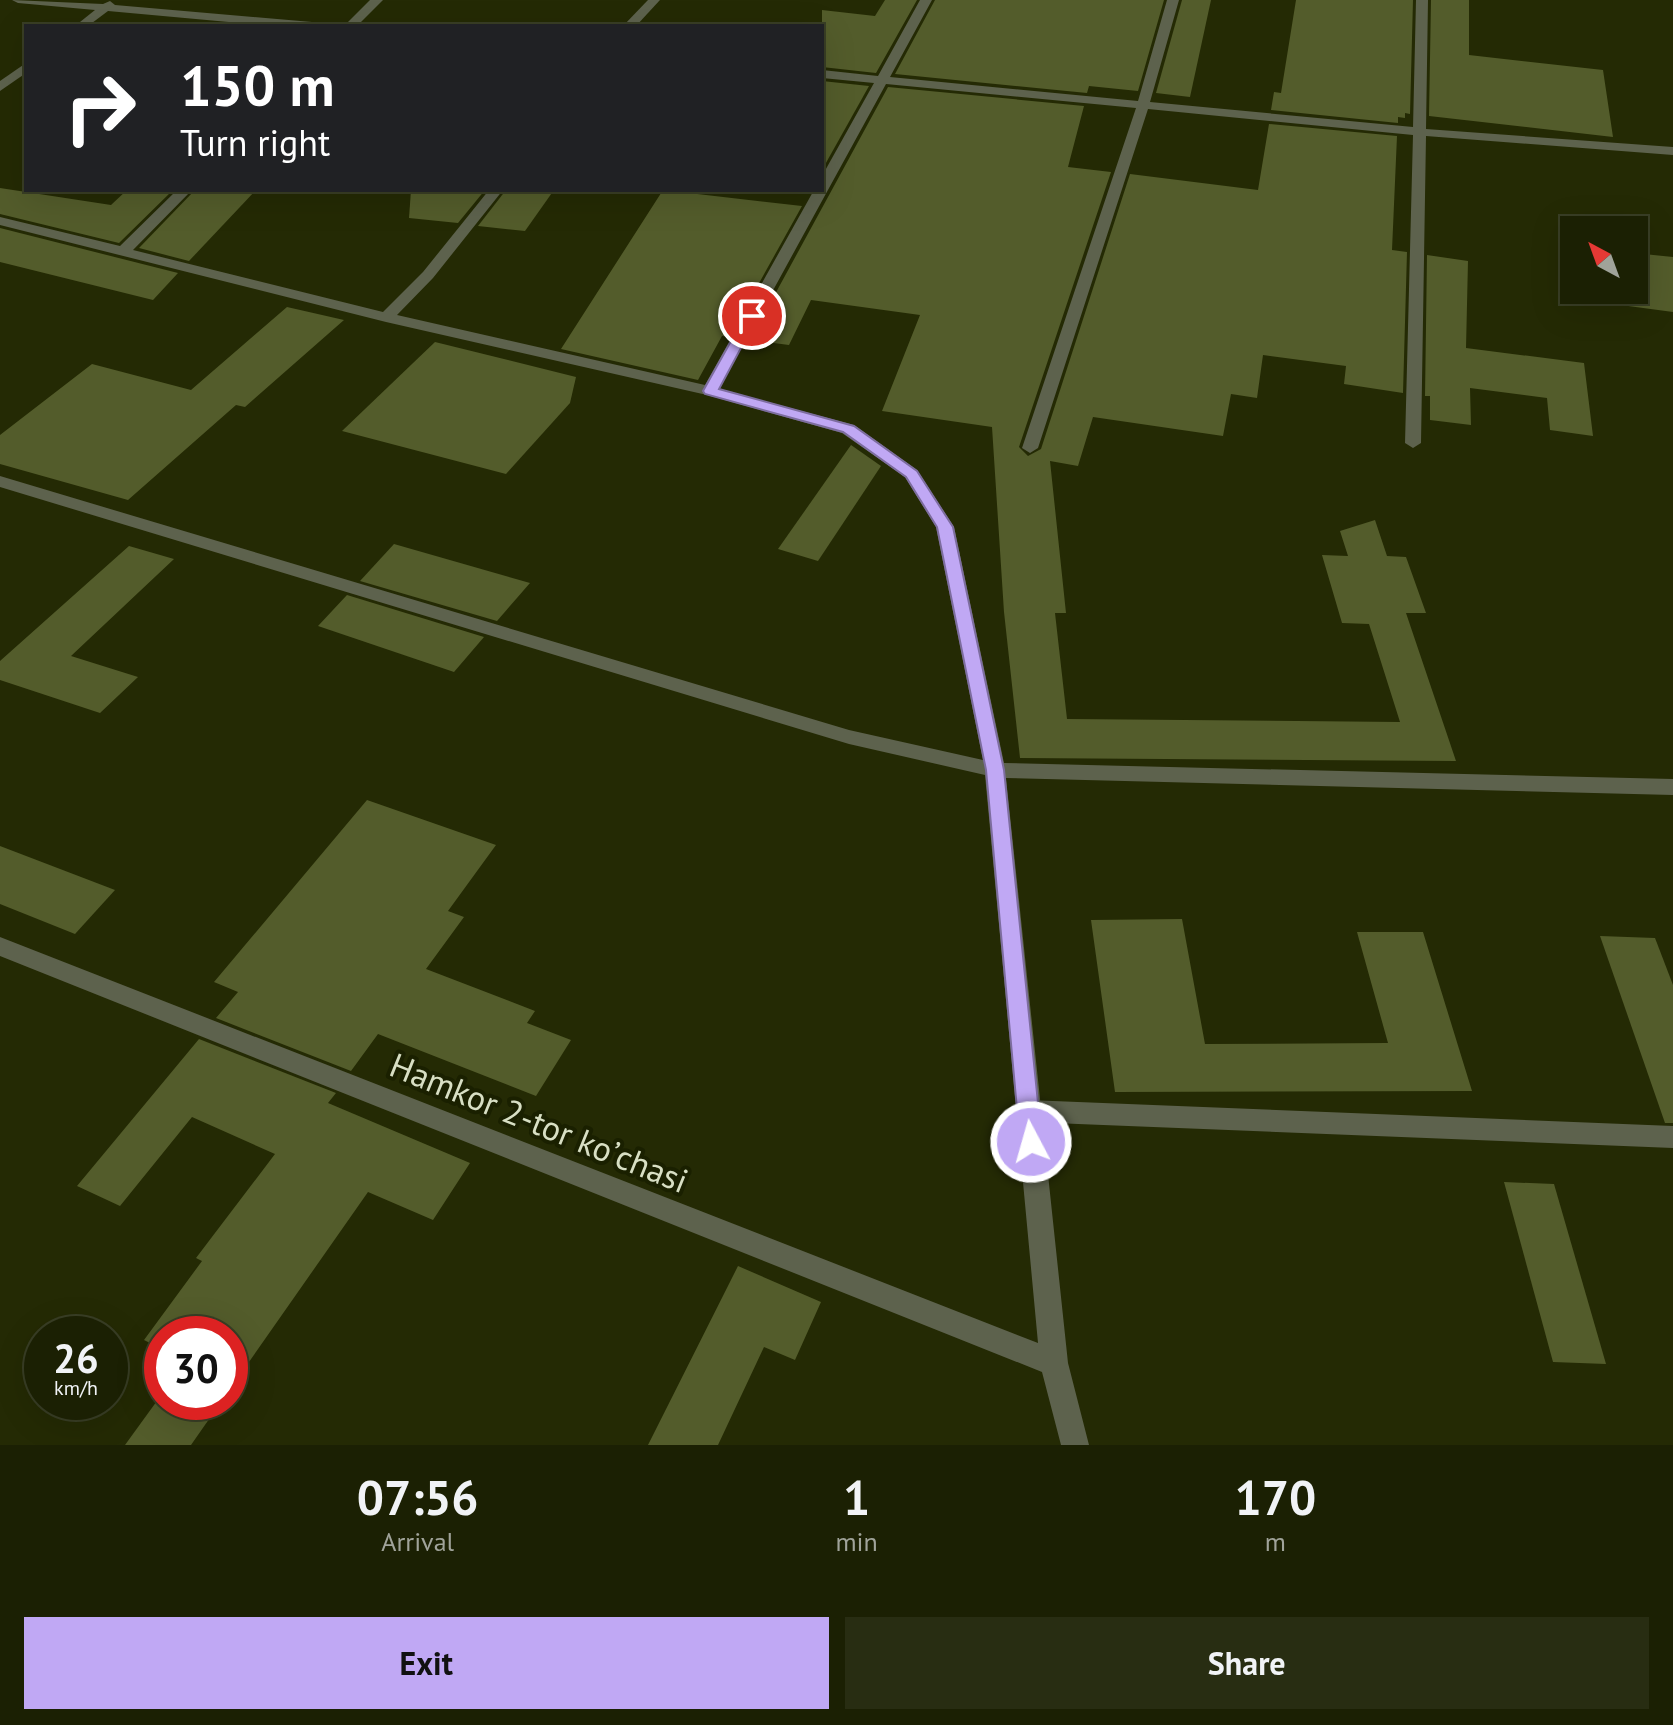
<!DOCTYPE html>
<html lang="en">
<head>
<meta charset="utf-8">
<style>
	:root { --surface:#1b2003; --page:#282d12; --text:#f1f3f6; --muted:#a0a39a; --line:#393e25; --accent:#c0a8f4 }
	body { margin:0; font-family:"PT Sans",sans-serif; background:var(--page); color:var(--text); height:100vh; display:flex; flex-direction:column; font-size:30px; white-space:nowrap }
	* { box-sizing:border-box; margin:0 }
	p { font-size:26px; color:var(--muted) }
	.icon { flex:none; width:44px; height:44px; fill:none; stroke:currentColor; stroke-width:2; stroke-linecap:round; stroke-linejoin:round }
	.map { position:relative; height:1445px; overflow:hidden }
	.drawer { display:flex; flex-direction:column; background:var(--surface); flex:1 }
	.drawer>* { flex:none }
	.banner { position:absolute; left:24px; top:24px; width:800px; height:168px; border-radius:0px; box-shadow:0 8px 32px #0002,0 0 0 2px var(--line); background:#202124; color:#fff; overflow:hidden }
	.needle { width:52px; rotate:319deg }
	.fabs { position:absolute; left:1560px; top:216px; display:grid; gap:16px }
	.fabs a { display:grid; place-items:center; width:88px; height:88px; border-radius:0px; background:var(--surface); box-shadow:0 8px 32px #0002,0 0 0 2px var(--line); font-size:40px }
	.speed { position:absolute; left:24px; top:1316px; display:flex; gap:16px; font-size:40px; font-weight:700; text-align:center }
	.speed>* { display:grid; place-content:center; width:104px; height:104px; border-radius:50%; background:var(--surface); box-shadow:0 8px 32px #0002,0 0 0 2px var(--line); line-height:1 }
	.speed small { font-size:20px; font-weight:400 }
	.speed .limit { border:12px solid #d22; background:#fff; color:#111 }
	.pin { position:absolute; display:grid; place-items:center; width:68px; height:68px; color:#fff; margin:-34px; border:4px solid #fff; border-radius:50%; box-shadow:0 2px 8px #0007 }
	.me { position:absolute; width:88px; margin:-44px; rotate:354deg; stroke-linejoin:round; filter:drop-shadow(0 0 6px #0008) }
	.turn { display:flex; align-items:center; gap:28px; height:168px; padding:0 24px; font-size:36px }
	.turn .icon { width:104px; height:104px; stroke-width:2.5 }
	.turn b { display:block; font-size:56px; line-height:68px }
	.eta { display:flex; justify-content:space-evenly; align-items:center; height:136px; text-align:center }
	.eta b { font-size:48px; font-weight:700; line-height:56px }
	.action { display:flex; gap:16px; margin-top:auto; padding:16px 24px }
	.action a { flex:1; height:92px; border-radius:0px; background:var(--accent); color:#111; font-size:32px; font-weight:700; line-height:92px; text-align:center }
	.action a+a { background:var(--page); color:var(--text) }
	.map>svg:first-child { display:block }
	.building { fill:#535c2b }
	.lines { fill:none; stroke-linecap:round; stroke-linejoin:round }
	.lane { fill:#5d624d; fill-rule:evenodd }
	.street { fill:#5d624d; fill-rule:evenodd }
	.route { fill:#c0a8f4; stroke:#7d6d9f; stroke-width:2 }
	.labels { text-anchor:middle; stroke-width:8; stroke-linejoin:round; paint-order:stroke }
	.near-street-label { font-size:34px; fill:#d8dfc4; stroke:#1a2000 }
</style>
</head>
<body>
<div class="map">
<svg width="1673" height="1445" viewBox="0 0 1673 1445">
	<rect width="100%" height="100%" fill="#242a04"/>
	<g class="building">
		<path d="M 885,0 L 917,0 L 876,73 L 822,67 L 822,10 L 875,16 Z"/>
		<path d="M 935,0 L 1164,0 L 1138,91 L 1089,86 L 1087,93 L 895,74 Z"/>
		<path d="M 1182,0 L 1211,0 L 1190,97 L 1156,93 Z"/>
		<path d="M 1296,0 L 1413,0 L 1410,114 L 1405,113 L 1405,118 L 1398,117 L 1398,123 L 1271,110 L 1274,92 L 1281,93 Z"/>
		<path d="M 1431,0 L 1469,0 L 1469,55 L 1603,70 L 1613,137 L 1429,116 Z"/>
		<path d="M 822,81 L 869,86 L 822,170 Z"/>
		<path d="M 888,87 L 1084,106 L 1068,167 L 1111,172 L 1019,447 L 1028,456 L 1041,449 L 1130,174 L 1258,190 L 1269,124 L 1397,136 L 1392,250 L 1407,252 L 1403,393 L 1344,384 L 1346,366 L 1263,355 L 1257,398 L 1231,394 L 1223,436 L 1093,417 L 1078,466 L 1050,461 L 1066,613 L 1055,613 L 1067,719 L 1400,722 L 1369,624 L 1342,623 L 1322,555 L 1348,556 L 1340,531 L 1375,520 L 1387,556 L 1406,557 L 1426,613 L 1406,613 L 1456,761 L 1020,758 L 1004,612 L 992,427 L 882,411 L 920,315 L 811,300 L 789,345 L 750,340 Z"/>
		<path d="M 0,188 L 111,205 L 127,190 L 173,190 L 119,243 L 0,214 Z"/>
		<path d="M 195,190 L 256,190 L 189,261 L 139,248 Z"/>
		<path d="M 411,190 L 485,190 L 458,223 L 409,218 Z"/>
		<path d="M 506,190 L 554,190 L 525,231 L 478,226 Z"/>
		<path d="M 663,190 L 802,206 L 729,337 L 722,336 L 698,380 L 561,349 Z"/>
		<path d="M 1570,223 L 1624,230 L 1574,230 L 1574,278 Z"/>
		<path d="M 0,228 L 178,273 L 153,300 L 0,262 Z"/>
		<path d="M 1634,253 L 1673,257 L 1673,312 L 1576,299 L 1575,290 L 1634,290 Z"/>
		<path d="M 1427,255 L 1468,261 L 1466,348 L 1584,363 L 1593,436 L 1550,430 L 1547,398 L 1470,388 L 1471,425 L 1430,420 L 1430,396 L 1425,396 Z"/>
		<path d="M 287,307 L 344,320 L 245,407 L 236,405 L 128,500 L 0,464 L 0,435 L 92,364 L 191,390 Z"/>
		<path d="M 435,342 L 576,377 L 570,403 L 506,474 L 342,431 Z"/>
		<path d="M 851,445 L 881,466 L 818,561 L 778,549 Z"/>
		<path d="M 394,544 L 530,583 L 497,621 L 360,581 Z"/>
		<path d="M 129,546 L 174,559 L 71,656 L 138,677 L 100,713 L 0,680 L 0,661 Z"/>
		<path d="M 347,595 L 484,637 L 454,672 L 318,626 Z"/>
		<path d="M 367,800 L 496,845 L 448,911 L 464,917 L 426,969 L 535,1011 L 527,1023 L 571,1040 L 536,1096 L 378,1034 L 351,1071 L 216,1018 L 238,992 L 214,982 Z"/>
		<path d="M 0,846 L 115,890 L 75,934 L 0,904 Z"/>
		<path d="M 1182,919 L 1205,1044 L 1388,1043 L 1357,932 L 1423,932 L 1472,1091 L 1115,1092 L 1091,920 Z"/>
		<path d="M 1600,936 L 1655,938 L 1673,985 L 1673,1123 L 1665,1123 Z"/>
		<path d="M 199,1039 L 336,1093 L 328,1103 L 470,1163 L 433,1220 L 368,1192 L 230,1389 L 230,1334 L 162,1334 L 162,1349 L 144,1340 L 202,1261 L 196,1258 L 275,1154 L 192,1117 L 120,1206 L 77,1186 Z"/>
		<path d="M 1504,1182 L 1554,1184 L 1606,1364 L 1553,1362 Z"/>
		<path d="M 738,1266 L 821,1302 L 795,1360 L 764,1347 L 718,1445 L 648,1445 Z"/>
		<path d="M 162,1394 L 162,1402 L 221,1402 L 191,1445 L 125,1445 Z"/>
	</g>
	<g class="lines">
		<path class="lane" d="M 1028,1100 L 1673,1126 L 1673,1148 L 1028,1122 L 1019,1119 L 1016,1111 L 1019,1103 Z"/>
		<g class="street">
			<path d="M 12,0 L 103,4 L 110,1 L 115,5 L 312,22 L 318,26 L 272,26 L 108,11 L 88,26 L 75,26 L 95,10 L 18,3 Z"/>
			<path d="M 370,0 L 383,0 L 357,26 L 344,26 Z"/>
			<path d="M 648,0 L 660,0 L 636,26 L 623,26 Z"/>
			<path d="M 920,0 L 932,0 L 890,77 L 1138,101 L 1167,0 L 1179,0 L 1150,102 L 1413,127 L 1416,0 L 1428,0 L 1426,129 L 1673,147 L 1673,155 L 1426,136 L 1421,443 L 1413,448 L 1405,443 L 1413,135 L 1148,109 L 1038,448 L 1030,453 L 1022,448 L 1136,108 L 886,84 L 719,389 L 854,425 L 917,470 L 954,527 L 1004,763 L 1673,779 L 1673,795 L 1006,778 L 1068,1363 L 1089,1445 L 1061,1445 L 1042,1372 L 0,956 L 0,937 L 1038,1343 L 985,775 L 849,744 L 0,487 L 0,476 L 849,730 L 983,760 L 936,527 L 905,477 L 842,433 L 707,395 L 386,322 L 0,225 L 0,217 L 120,246 L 177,190 L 192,190 L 133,250 L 383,312 L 423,272 L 489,190 L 503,190 L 433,278 L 397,315 L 705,385 L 814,190 L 822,190 L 822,176 L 874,83 L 822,78 L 822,70 L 878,76 Z"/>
			<path d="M 26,63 L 26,73 L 0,91 L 0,81 Z"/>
		</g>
	</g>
	<path class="route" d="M 752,312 L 758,316 L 719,389 L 854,426 L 917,471 L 953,527 L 1004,770 L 1042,1142 L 1039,1149 L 1031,1152 L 1023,1149 L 1020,1142 L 986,770 L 937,527 L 906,477 L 843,432 L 705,394 L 703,391 L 745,316 Z"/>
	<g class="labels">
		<g class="near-street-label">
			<text transform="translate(539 1123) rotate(22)" y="12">Hamkor 2-tor koʼchasi</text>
		</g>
	</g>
</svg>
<div class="fabs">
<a><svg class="needle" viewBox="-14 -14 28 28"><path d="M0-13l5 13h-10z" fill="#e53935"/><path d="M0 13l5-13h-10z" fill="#a0a39a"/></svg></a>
</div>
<div class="speed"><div>26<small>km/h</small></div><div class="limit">30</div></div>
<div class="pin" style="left:752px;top:316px;background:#d93025"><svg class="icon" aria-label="arrive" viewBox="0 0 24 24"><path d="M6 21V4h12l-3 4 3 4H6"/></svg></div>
<svg class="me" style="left:1031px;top:1142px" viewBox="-20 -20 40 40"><circle r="17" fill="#c0a8f4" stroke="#fff" stroke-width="3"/><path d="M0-11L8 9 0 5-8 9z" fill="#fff"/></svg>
<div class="banner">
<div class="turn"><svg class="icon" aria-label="right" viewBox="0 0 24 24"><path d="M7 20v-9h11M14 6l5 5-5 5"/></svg><div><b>150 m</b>Turn right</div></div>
</div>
</div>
<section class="drawer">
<div class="eta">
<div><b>07:56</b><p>Arrival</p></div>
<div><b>1</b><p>min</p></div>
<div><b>170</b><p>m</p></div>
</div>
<div class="action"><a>Exit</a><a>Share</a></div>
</section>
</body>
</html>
